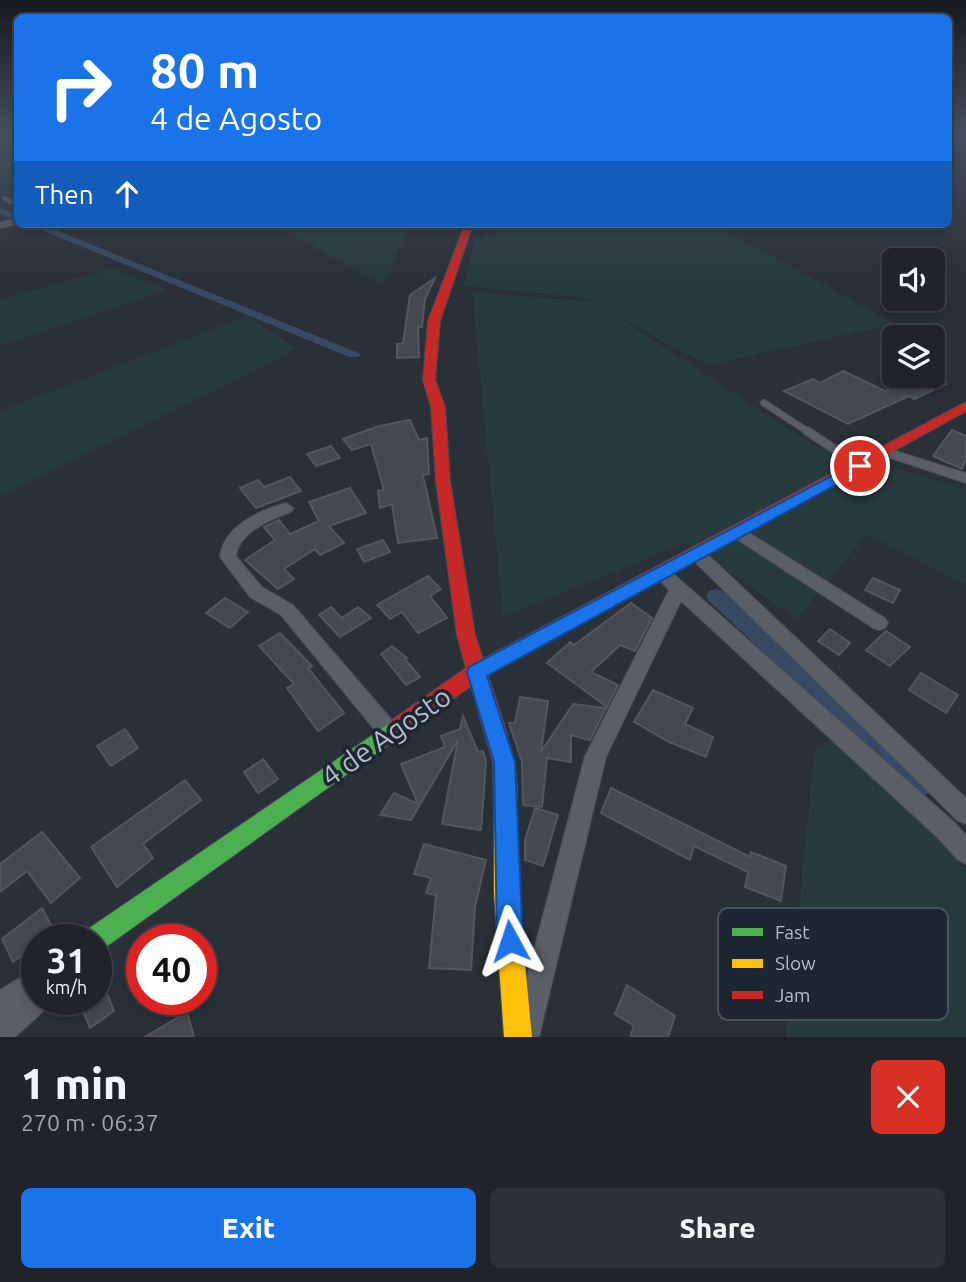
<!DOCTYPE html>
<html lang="en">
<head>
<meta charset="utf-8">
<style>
	:root { --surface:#20242a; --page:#2d3036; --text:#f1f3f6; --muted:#a2a4a8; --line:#3d4147; --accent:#1a73e8 }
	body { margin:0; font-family:Ubuntu,sans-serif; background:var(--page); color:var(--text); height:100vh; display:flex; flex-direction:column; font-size:26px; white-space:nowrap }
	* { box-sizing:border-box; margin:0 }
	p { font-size:23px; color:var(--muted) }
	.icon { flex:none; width:38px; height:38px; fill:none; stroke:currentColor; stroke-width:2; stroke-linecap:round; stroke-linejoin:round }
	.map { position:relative; height:1037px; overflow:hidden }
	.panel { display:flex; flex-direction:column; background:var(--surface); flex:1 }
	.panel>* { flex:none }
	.guide { position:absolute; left:14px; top:14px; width:938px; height:214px; border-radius:10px; box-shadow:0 4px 10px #0003,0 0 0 2px var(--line); background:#1a73e8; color:#fff; overflow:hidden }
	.controls { position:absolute; left:882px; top:248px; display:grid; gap:14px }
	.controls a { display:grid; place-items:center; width:63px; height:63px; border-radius:10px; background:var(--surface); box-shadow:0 4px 10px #0003,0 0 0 2px var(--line); font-size:35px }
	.speed { position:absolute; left:21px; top:924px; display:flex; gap:14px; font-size:35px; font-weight:700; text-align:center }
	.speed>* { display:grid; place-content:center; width:91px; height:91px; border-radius:50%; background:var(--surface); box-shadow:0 4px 10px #0003,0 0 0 2px var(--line); line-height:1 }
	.speed small { font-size:18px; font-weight:400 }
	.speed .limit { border:10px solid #d22; background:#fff; color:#111 }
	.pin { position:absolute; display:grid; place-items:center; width:60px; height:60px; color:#fff; margin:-30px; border:4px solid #fff; border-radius:50%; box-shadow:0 2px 7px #0007 }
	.me { position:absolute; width:77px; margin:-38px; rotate:355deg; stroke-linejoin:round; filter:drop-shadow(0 0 5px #0008) }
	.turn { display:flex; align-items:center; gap:24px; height:147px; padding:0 21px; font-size:32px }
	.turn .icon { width:91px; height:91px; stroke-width:2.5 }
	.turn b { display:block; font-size:49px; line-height:60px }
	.then { display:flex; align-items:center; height:66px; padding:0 21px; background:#0003; gap:14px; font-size:26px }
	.round { display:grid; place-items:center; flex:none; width:74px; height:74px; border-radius:10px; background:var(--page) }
	.head { display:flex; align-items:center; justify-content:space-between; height:119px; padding:0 21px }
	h1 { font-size:42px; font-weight:800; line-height:52px }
	.button { display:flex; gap:14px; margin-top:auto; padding:14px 21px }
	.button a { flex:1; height:80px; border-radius:10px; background:var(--accent); color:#fff; font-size:28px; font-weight:800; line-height:80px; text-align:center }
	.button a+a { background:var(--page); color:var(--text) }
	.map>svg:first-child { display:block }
	.green { fill:#273a3e }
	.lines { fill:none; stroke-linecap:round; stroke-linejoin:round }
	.canal { fill:#384963; fill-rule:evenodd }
	.building { fill:#444950; stroke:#52575f; stroke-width:2 }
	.lane-far2-casing { stroke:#484c53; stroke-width:4.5 }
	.lane-far1-casing { stroke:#484c53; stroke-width:8 }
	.lane-casing { stroke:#484c53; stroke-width:10 }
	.street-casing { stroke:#484c53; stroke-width:2 }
	.fast-casing { stroke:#484c53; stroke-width:2 }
	.slow-casing { stroke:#484c53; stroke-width:2 }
	.jam-casing { stroke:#484c53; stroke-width:2 }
	.lane-far2 { stroke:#5a5e66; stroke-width:3.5 }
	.lane-far1 { stroke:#5a5e66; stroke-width:6 }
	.lane { stroke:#5a5e66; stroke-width:8 }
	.street { fill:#5a5e66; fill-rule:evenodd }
	.fast { fill:#4caf50; fill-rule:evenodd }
	.slow { fill:#ffc107; fill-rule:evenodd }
	.jam { fill:#c62828; fill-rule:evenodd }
	.route { fill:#1a73e8; stroke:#114b97; stroke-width:2 }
	.labels { text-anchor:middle; stroke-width:7; stroke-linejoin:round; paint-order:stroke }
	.near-street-label { font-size:28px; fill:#b4bcc9; stroke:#1d2633 }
	.key { fill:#1d2633; stroke:#4a5360; stroke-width:2 }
	.key-label { font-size:19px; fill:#b4bcc9 }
</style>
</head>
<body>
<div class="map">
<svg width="966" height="1037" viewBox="0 0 966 1037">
	<rect width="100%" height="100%" fill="#2a3038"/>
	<g class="green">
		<path d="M 2,132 L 17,132 L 17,210 L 0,203 Z"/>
		<path d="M 271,224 L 410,224 L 384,285 Z"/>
		<path d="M 519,224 L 726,224 L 723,229 L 895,324 L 708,365 L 613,314 L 817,447 L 966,488 L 966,585 L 867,534 L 796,619 L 687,542 L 503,617 L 472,292 L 592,302 L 585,298 L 464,286 L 475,237 Z"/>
		<path d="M 110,268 L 164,288 L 162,292 L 0,346 L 0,300 Z"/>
		<path d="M 247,316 L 298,349 L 0,496 L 0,411 Z"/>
		<path d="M 844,734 L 966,871 L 966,1037 L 786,1037 L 815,747 Z"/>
	</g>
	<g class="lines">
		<g class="canal">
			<path d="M 0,208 L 18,214 L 18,221 L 0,214 Z"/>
			<path d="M 27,224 L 41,224 L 361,354 L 359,357 L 349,357 Z"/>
			<path d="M 716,589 L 723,591 L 931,776 L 934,784 L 931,792 L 922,796 L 913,792 L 709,601 L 706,596 L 709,591 Z"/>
		</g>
	</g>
	<g class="building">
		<path d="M 435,278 L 425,299 L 422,327 L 418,327 L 419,357 L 397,358 L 397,344 L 403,343 L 410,295 Z"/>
		<path d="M 843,371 L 885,391 L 926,376 L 933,376 L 946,384 L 914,399 L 909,396 L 848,424 L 784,391 L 813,379 L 820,383 Z"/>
		<path d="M 410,420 L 419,440 L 427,438 L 429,474 L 423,475 L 437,538 L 398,543 L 392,504 L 380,508 L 378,491 L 384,490 L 371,444 L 352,450 L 343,439 L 379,426 Z"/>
		<path d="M 952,430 L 966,436 L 966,458 L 962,469 L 933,456 Z"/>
		<path d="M 331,446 L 340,458 L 316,466 L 307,454 Z"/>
		<path d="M 290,477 L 301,491 L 256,508 L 240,488 L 258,480 L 264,487 Z"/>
		<path d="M 350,488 L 366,513 L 329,526 L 344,543 L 320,555 L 315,549 L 284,569 L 294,579 L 278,589 L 245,560 L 275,540 L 264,527 L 279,520 L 290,534 L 319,521 L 309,502 Z"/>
		<path d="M 383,540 L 390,552 L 364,562 L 357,549 Z"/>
		<path d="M 428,576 L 441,589 L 430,596 L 447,618 L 418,633 L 402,612 L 390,619 L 377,605 Z"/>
		<path d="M 873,578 L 900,590 L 893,603 L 865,590 Z"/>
		<path d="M 225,598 L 248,612 L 230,628 L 206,613 Z"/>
		<path d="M 631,603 L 652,618 L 635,651 L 620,645 L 591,672 L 618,685 L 607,707 L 547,663 L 570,642 L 574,645 Z"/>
		<path d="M 331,607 L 342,618 L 358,607 L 371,618 L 340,637 L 319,615 Z"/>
		<path d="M 830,629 L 850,643 L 839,655 L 818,641 Z"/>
		<path d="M 886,631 L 910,647 L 890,666 L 866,650 Z"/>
		<path d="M 280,633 L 312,666 L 308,668 L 344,713 L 318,731 L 287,688 L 294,684 L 259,646 Z"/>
		<path d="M 392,646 L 407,658 L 405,659 L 420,677 L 406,685 L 381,654 Z"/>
		<path d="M 921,673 L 958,695 L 946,713 L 909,690 Z"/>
		<path d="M 653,690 L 693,708 L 685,724 L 713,737 L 706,757 L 669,742 L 634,722 Z"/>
		<path d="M 520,697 L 548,701 L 541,752 L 573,704 L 606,708 L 590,740 L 571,735 L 571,762 L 547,758 L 542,807 L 523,805 L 522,762 L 509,723 L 515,723 Z"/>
		<path d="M 463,716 L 478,752 L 483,751 L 486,762 L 481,830 L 442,824 L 458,740 L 411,820 L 380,815 L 394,793 L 418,804 L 401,764 L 445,747 L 441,736 L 460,729 Z"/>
		<path d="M 125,729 L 138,748 L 111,766 L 97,746 Z"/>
		<path d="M 263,759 L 278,779 L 258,793 L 244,772 Z"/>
		<path d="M 185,780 L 201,800 L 143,844 L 153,858 L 117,887 L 91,847 Z"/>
		<path d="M 611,788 L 750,857 L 751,852 L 786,866 L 781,901 L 745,887 L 748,872 L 694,846 L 690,860 L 601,813 Z"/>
		<path d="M 535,808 L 558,815 L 543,866 L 525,860 L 525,840 Z"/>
		<path d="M 42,832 L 80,878 L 51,903 L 27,871 L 0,892 L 0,864 Z"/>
		<path d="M 424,844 L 486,860 L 475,907 L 471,970 L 429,968 L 436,895 L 426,893 L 431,878 L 414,874 Z"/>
		<path d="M 42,908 L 54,931 L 42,940 L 37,940 L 37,944 L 13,962 L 2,939 Z"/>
		<path d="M 627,985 L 675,1016 L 668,1037 L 630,1037 L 634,1026 L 615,1014 Z"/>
		<path d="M 106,991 L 114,1011 L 90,1028 L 82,1009 Z"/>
		<path d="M 187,1012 L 194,1037 L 145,1037 Z"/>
	</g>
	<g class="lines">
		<g class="lane-far2-casing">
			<path id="lane-far2" d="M 4,198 L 18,206"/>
		</g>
		<g class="lane-far1-casing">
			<path id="lane-far1" d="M 764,403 L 810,433"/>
		</g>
		<g class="lane-casing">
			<path id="lane" d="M 807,431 L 857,464"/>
		</g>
		<g class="street-casing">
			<g id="street">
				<path d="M 18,218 L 18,224 L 0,228 L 0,222 Z"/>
				<path d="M 886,448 L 966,473 L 966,483 L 881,455 L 879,452 Z"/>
				<path d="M 286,503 L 294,508 L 291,512 C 272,519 239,532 236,556 L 262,587 L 293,605 L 397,726 L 400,733 L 397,740 L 390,742 L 383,740 L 281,615 L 250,597 L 220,557 C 223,526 260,510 286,503 Z"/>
				<path d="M 738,526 L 885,618 L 888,623 L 885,628 L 879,630 L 873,628 L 732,536 L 730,532 Z"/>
				<path d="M 697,548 L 703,550 L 966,798 L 966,824 L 958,821 L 691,558 L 689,554 L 691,550 Z"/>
				<path d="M 662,567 L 668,569 L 954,822 L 966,835 L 966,864 L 958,860 L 938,838 L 681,601 L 606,757 L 539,1037 L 511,1037 L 585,756 L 669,590 L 653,573 L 656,569 Z"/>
				<path d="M 37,967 L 37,999 L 51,999 L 47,1008 L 15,1037 L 0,1037 L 0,990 Z"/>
			</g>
		</g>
		<g class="fast-casing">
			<path id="fast" d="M 399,717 L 406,720 L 409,726 L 406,732 L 103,949 L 96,952 L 96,940 L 81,940 L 85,931 Z"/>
		</g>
		<g class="slow-casing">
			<path id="slow" d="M 505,799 L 513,802 L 516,810 L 518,892 L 532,1037 L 504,1037 L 494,892 L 494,810 L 497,802 Z"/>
		</g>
		<g class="jam-casing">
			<path id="jam" d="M 465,224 L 473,224 L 440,321 L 435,380 L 445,407 L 450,481 L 475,635 L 483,659 L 966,402 L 966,411 L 488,675 C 499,711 528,782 513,818 L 505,821 L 497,818 L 494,810 L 493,762 L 471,686 L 406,732 L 399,735 L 392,732 L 389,726 L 392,720 L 466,668 L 457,635 L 436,481 L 431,407 L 423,380 L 428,321 Z"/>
		</g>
		<use href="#lane-far2" class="lane-far2"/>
		<use href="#lane-far1" class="lane-far1"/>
		<use href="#lane" class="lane"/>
		<use href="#street" class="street"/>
		<use href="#fast" class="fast"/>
		<use href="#slow" class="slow"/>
		<use href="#jam" class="jam"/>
	</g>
	<linearGradient id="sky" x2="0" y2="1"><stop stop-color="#171a1f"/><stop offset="0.48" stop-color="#444e5e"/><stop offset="1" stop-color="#444e5e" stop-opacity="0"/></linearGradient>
	<rect width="966" height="277" fill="url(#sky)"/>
	<path class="route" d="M 860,461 L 867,466 L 865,469 L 487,676 L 515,762 L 523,941 L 519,950 L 510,954 L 501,950 L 497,941 L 494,762 L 467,672 L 469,667 Z"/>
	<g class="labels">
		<g class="near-street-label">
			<text transform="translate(386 736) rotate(-35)" y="10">4 de Agosto</text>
		</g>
	</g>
	<rect x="718" y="908" width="230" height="112" rx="10" class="key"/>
	<rect x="732" y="928" width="31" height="8" fill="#4caf50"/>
	<rect x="732" y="959" width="31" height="9" fill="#ffc107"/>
	<rect x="732" y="991" width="31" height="8" fill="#c62828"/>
	<g class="key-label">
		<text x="775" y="939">Fast</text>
		<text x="775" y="970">Slow</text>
		<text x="775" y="1002">Jam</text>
	</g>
</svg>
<div class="controls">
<a><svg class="icon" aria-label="sound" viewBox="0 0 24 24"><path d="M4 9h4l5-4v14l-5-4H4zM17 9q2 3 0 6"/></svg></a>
<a><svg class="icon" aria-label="layers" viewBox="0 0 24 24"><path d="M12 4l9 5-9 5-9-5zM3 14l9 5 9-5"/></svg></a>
</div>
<div class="speed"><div>31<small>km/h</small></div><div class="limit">40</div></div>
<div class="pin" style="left:860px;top:466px;background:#d93025"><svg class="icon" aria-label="arrive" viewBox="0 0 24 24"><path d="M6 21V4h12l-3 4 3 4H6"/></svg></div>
<svg class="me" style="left:510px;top:941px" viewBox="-20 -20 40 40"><path d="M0-17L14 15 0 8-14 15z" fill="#1a73e8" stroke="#fff" stroke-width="4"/></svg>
<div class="guide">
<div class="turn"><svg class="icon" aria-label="right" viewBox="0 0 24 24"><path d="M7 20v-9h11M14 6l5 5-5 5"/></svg><div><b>80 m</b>4 de Agosto</div></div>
<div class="then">Then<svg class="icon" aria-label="ahead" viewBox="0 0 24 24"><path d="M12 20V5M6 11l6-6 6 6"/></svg></div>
</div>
</div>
<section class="panel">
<div class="head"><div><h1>1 min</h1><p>270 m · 06:37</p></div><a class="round" style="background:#d93025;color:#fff"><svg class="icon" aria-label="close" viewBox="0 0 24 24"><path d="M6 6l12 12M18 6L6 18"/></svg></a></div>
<div class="button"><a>Exit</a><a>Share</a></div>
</section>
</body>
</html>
